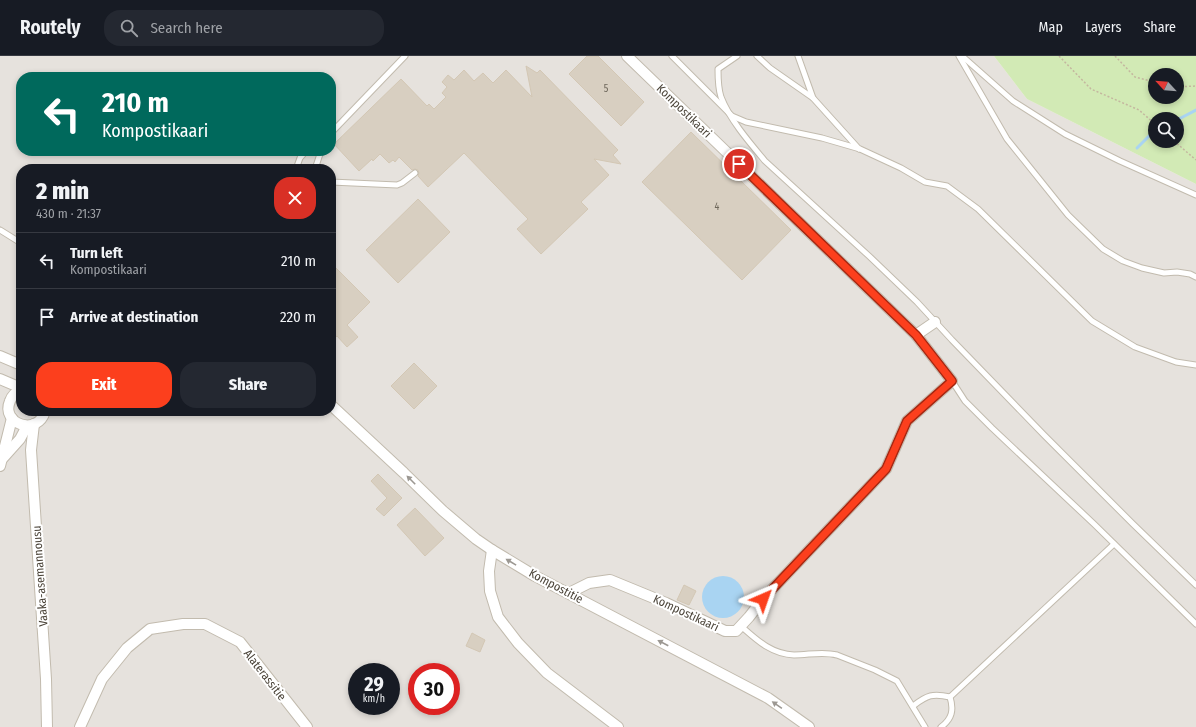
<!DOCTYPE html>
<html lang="en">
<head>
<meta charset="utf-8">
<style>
	:root { --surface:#171b24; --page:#242831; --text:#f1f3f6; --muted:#9ea1a6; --line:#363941; --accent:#fc3f1d }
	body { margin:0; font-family:"Fira Sans Condensed",sans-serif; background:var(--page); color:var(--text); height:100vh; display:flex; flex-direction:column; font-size:15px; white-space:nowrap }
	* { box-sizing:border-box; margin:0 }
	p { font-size:13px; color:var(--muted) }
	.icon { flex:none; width:22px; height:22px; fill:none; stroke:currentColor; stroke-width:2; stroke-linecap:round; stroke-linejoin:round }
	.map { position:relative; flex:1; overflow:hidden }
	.details { position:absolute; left:16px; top:108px; width:320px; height:252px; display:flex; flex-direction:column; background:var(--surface); border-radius:16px; box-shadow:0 2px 6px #0003 }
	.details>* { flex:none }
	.guide { position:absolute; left:16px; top:16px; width:320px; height:84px; border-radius:16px; box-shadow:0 2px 6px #0003; background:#00695c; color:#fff; overflow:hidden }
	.needle { width:26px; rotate:296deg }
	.fabs { position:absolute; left:1148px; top:12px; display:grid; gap:8px }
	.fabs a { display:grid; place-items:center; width:36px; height:36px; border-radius:50%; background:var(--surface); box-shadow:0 2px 6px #0003; font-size:20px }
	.speed { position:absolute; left:348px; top:607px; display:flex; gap:8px; font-size:20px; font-weight:700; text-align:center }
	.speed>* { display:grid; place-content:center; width:52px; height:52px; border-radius:50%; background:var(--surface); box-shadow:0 2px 6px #0003; line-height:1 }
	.speed small { font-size:10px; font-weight:400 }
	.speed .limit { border:6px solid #d22; background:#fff; color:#111 }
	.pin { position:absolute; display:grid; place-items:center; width:34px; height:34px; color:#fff; margin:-17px; border:2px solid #fff; border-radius:50%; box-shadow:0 1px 4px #0007 }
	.me { position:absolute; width:44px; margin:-22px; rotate:43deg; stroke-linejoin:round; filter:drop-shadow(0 0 3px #0008) }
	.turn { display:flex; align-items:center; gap:14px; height:84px; padding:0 20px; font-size:18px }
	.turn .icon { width:52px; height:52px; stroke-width:2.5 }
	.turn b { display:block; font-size:28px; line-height:34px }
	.round { display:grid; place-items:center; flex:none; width:42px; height:42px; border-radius:16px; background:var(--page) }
	.summary { display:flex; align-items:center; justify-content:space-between; height:68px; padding:0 20px }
	h1 { font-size:24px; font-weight:800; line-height:30px }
	.button { display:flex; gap:8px; margin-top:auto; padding:8px 20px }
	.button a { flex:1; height:46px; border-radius:16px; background:var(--accent); color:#fff; font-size:16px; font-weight:800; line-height:46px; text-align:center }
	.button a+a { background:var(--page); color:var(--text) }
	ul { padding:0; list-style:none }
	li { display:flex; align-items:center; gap:12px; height:56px; padding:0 20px; border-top:1px solid var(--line) }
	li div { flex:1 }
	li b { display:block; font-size:15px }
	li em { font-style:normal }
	header { display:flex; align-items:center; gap:24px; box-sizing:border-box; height:56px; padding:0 20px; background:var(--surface); border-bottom:1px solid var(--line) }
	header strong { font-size:19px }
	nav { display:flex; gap:22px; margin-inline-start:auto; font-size:14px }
	.search { width:280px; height:36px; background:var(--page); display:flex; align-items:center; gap:10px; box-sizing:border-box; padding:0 14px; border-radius:16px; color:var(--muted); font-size:15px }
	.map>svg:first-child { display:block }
	.industrial { fill:#e6e2dd; fill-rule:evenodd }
	.green { fill:#d2eab5; fill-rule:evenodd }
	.water { fill:#a9d4f2 }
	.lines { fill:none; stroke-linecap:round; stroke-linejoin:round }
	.stream { stroke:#a9d4f2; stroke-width:3 }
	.building { fill:#d8cfc1; stroke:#d3c7b4 }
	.service-casing { stroke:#c2bbae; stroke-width:7 }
	.minor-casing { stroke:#c2bbae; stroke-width:12 }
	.path { stroke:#c4b79f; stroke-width:1.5; stroke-dasharray:2 2; stroke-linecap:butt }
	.service { stroke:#fff; stroke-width:5 }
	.minor { stroke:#fff; stroke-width:10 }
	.oneway { fill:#9c9892 }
	.route-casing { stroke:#a42913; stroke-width:10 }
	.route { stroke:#fc3f1d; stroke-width:7 }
	.labels { text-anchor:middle; stroke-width:4; stroke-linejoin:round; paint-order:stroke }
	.number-label { font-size:10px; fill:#6e675b }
	.street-label { font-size:12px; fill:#4b4439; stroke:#fff }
</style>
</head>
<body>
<header>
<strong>Routely</strong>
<div class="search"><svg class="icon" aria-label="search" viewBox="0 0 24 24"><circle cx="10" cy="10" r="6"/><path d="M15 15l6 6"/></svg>Search here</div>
<nav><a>Map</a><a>Layers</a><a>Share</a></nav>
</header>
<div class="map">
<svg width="1196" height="671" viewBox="0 0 1196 671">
	<rect width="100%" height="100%" fill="#f6f3ec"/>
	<path class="industrial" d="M 0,0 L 994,0 L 1027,43 L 1196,128 L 1196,671 L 0,671 ZM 21,21 L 331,21 L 331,95 L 21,95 ZM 21,113 L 331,113 L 331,355 L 21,355 ZM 357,616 L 391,616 L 391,650 L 357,650 ZM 417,616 L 451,616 L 451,650 L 417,650 Z"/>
	<path class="green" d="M 994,0 L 1196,0 L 1196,128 L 1027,43 ZM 1155,19 L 1177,19 L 1177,41 L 1155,41 ZM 1155,63 L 1177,63 L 1177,85 L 1155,85 Z"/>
	<circle class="water" cx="723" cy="541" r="21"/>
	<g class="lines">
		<g class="stream">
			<path d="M 1177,64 L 1196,54"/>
			<path d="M 1137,92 L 1149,80 L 1155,77"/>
		</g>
	</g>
	<g class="building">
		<path d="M 587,0 L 598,0 L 644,46 L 621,70 L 569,18 Z"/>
		<path d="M 526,10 L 537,17 L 540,14 L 618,94 L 613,99 L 621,108 L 594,103 L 609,119 L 581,146 L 588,153 L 541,198 L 517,173 L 528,163 L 464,97 L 428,131 L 418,120 L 419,117 L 418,114 L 415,113 L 412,114 L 399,101 L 395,106 L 393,104 L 389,107 L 380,98 L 373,105 L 372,103 L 359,115 L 334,88 L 401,23 L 427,50 L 429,48 L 434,53 L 446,41 L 442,37 L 447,31 L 442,26 L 448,19 L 454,24 L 464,14 L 474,25 L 483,17 L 493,27 L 506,14 L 532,41 Z"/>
		<path d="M 691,76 L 791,174 L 742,224 L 642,126 Z"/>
		<path d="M 418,143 L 450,176 L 398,227 L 366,194 Z"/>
		<path d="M 331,207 L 370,246 L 347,269 L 358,281 L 347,291 L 337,280 L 331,286 Z"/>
		<path d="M 414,307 L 437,330 L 414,353 L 391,330 Z"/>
		<path d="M 378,418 L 402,442 L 384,460 L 376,453 L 387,442 L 371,425 Z"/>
		<path d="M 415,452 L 444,482 L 425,500 L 397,469 Z"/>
		<path d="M 684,529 L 696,535 L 689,549 L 677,544 Z"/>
		<path d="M 472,577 L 485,584 L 480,596 L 466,590 Z"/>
	</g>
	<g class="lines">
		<g class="service-casing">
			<g id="service">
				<path d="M 672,0 L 732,60 L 746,66 L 822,82 L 860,93 L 901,112 L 925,126 L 947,130 L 978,153 L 1092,265 L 1135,291 L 1176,306 L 1196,309"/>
				<path d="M 737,0 L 718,13 C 718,22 718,32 721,41 C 730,64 749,86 765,105 L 869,200 L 917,246 L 952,284 L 1044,379 L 1133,468 L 1196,529"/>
				<path d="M 757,0 L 770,12 L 813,42"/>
				<path d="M 798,0 L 813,42 L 859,93"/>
				<path d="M 959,0 L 1007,83 L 1068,159 L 1103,193 L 1123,205 L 1142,212 L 1164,217 L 1177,216 L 1190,218 L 1196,221"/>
				<path d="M 962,0 L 1013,45 L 1065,78 L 1120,105 L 1196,139"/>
				<path d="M 331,77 L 405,0"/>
				<path d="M 296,113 L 300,102 L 306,95"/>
				<path d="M 315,113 L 321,95"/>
				<path d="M 331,126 L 397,129 L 402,127 L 415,117"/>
				<path d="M 0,174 L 21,187"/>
				<path d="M 952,325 L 965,345 L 992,372 L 1094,468 L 1196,568"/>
				<path d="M 741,570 C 757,584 771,598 794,599 C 809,599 822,595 837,599 L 875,614 L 897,625 L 925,671"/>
				<path d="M 913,650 C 927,639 933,637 950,641 L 1114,488"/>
				<path d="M 941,671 C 952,663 954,654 950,641"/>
			</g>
		</g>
		<g class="minor-casing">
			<g id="minor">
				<path d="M 916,279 L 935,266"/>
				<path d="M 0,300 L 21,309"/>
				<path d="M 0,323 L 21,332"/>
				<path d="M 21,334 C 16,336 12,339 10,345 C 0,368 38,381 45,355"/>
				<path d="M 331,349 L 404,417 L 443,455 L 476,483 L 492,494 L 535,520 L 768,642 L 809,671"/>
				<path d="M 34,368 L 31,394 L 46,623 L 47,671"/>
				<path d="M 3,402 L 20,383 L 27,370"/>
				<path d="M 0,410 L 12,362"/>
				<path d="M 492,494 L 489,515 L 490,535 L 498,561 L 518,587 L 547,617 L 618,671"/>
				<path d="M 569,537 L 589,527 L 610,524 L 666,547 L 725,575 L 736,575 L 749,561 L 763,543 L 886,413 L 907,365 L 952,325 L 916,279 L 627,0"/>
				<path d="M 80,671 L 102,623 L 127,592 L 150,573 L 183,568 L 205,568 L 240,586 L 307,671"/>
			</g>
		</g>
		<g class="path">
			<path d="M 1059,0 L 1091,33 L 1139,54 L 1155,68"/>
			<path d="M 1115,0 L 1135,21 L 1155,26"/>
			<path d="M 1177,31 L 1196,30"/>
			<path d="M 1174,85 L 1196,104"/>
		</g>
		<use href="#service" class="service"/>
		<use href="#minor" class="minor"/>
	</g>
	<defs><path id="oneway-solid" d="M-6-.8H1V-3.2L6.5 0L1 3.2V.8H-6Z"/></defs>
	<g class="oneway">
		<use href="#oneway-solid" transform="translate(411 424) rotate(-135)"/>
		<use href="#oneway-solid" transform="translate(511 506) rotate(-149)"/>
		<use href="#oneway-solid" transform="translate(663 587) rotate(-152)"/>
		<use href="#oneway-solid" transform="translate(777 649) rotate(-145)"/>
	</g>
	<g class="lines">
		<g class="route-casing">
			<path id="route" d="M 739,108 L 916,279 L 952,325 L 907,365 L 886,413 L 763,543"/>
		</g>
		<use href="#route" class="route"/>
	</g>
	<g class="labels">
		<g class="number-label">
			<text x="606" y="36">5</text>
			<text x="717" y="154">4</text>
		</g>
		<g class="street-label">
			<text transform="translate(684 55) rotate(44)" y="4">Kompostikaari</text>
			<text transform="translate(40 520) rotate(-94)" y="4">Vaaka-asemannousu</text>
			<text transform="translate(556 530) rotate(28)" y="4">Kompostitie</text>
			<text transform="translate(686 557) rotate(25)" y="4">Kompostikaari</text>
			<text transform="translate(265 619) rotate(52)" y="4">Alaterassitie</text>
		</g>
	</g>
</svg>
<div class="fabs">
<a><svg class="needle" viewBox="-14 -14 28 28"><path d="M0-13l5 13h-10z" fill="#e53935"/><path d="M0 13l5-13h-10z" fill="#9ea1a6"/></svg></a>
<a><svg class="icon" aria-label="search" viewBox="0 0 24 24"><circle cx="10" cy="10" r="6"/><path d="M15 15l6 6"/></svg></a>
</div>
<div class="speed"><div>29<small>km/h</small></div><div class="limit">30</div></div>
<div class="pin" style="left:739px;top:108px;background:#d93025"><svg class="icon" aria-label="arrive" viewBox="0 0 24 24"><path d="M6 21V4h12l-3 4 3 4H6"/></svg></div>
<svg class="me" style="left:763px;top:543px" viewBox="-20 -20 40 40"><path d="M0-17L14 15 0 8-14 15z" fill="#fc3f1d" stroke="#fff" stroke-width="4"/></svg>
<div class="guide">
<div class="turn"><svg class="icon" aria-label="left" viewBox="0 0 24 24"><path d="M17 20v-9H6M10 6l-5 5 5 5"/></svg><div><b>210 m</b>Kompostikaari</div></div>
</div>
<section class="details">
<div class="summary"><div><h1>2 min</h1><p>430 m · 21:37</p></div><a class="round" style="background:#d93025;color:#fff"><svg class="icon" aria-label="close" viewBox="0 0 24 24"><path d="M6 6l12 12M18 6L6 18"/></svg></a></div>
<ul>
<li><svg class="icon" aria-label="left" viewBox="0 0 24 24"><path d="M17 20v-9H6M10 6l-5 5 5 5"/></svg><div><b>Turn left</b><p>Kompostikaari</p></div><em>210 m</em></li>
<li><svg class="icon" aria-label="arrive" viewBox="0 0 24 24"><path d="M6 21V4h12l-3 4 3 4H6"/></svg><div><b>Arrive at destination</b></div><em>220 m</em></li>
</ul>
<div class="button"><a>Exit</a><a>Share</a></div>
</section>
</div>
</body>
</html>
